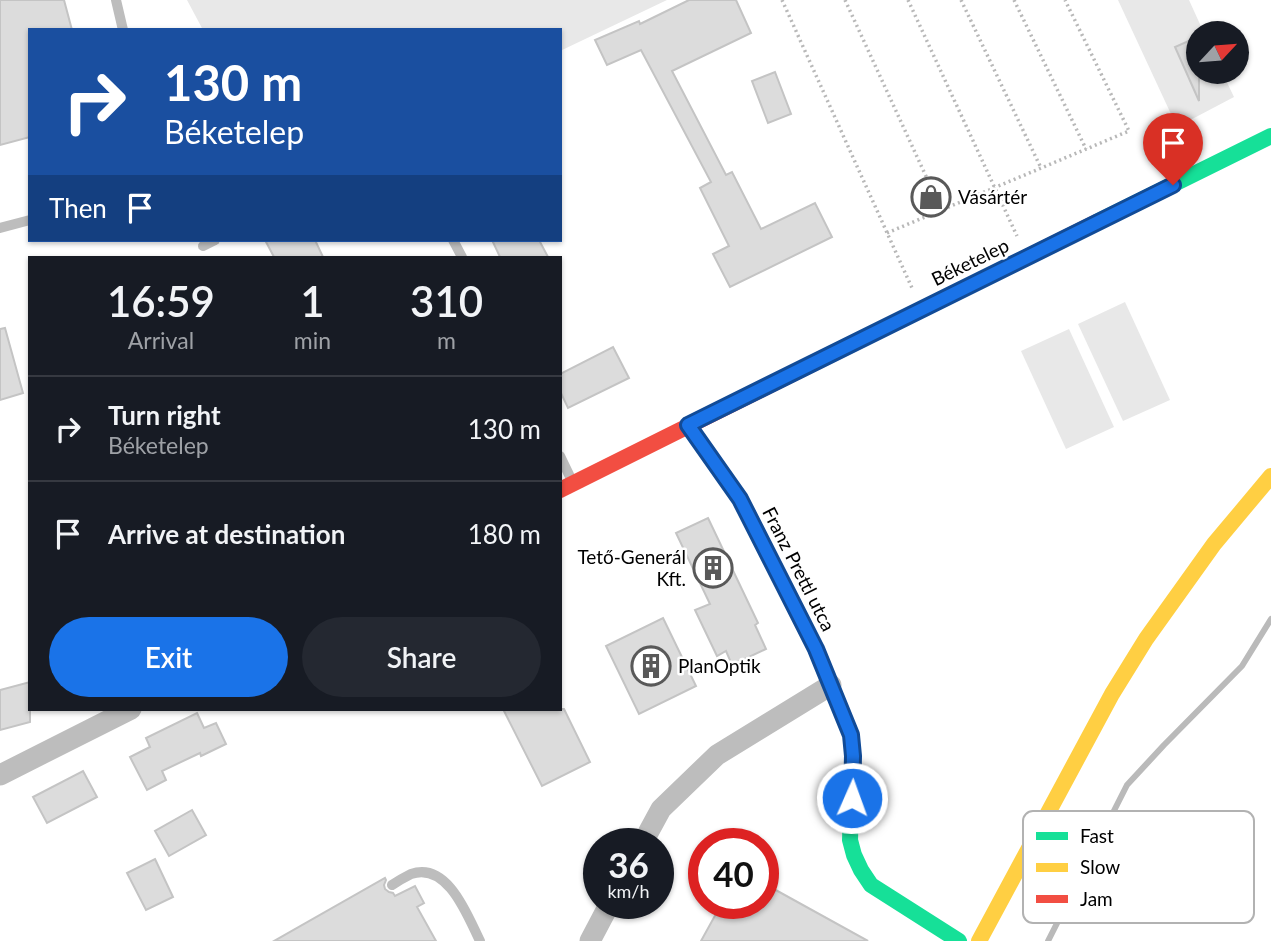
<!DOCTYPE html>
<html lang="en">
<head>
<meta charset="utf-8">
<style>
	:root { --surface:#171b24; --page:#242831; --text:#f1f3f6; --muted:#9ea1a6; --line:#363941; --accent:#1a73e8 }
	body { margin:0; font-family:Lato,sans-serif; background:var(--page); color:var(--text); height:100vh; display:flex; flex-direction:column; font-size:26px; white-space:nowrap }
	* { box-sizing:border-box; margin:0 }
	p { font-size:23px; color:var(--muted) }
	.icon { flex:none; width:38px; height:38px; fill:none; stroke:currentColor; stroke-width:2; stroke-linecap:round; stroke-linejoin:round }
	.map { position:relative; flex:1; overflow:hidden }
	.sheet { position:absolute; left:28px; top:256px; width:534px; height:455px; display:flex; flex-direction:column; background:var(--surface); border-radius:0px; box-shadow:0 2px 5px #0004 }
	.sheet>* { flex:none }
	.guide { position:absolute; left:28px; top:28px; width:534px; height:214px; border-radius:0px; box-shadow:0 2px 5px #0004; background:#1a4fa0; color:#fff; overflow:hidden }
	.needle { width:46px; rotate:64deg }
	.controls { position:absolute; left:1186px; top:21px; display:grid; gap:14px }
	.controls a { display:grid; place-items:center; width:63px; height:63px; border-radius:50%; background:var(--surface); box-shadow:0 2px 5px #0004; font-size:35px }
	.speed { position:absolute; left:583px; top:828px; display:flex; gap:14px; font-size:35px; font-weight:700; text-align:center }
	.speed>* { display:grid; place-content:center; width:91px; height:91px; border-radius:50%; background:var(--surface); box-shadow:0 2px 5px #0004; line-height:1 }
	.speed small { font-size:18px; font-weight:400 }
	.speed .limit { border:10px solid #d22; background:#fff; color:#111 }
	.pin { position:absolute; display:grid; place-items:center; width:60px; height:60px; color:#fff; margin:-72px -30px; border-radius:50% 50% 50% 0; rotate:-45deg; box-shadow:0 0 7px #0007 }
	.pin .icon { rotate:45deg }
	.me { position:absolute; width:77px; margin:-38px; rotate:2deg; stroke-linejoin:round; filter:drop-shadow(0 0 5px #0008) }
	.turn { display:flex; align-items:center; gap:24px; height:147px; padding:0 21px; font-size:32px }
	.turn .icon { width:91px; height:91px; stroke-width:2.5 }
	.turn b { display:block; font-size:49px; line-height:60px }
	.then { display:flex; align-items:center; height:66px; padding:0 21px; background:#0003; gap:14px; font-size:26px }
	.eta { display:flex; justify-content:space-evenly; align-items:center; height:119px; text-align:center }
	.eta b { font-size:42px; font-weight:600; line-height:49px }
	.button { display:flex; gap:14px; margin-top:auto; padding:14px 21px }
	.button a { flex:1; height:80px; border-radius:42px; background:var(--accent); color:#fff; font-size:28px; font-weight:600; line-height:80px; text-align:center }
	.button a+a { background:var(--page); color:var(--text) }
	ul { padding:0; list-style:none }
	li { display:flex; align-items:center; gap:21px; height:105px; padding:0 21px; border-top:2px solid var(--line) }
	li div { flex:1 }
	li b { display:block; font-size:26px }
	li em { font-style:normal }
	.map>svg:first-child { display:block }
	.green { fill:#e8e8e8 }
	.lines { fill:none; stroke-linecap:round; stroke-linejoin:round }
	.stream { stroke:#bababa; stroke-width:6 }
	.building { fill:#dcdcdc; stroke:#c4c4c4; stroke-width:2 }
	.path { stroke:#b8b8b8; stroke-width:3.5; stroke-dasharray:2 3.5; stroke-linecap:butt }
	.lane { stroke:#bdbdbd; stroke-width:10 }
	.street { stroke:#bdbdbd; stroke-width:21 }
	.fast { stroke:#16e098; stroke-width:16 }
	.slow { stroke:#ffcf43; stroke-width:16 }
	.jam { stroke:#f24e42; stroke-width:16 }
	.route-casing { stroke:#114b97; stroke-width:18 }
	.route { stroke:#1a73e8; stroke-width:12 }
	.labels { text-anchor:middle; stroke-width:5; stroke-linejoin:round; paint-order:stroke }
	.poi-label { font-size:19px; fill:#000; stroke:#fff; text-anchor:start }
	.street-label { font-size:19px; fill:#000; stroke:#fff }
	.key { fill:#fff; stroke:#b2b2b2; stroke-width:2 }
	.key-label { font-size:19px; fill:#000 }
</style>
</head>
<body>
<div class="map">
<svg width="1271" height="941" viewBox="0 0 1271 941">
	<rect width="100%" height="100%" fill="#fff"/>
	<g class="green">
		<path d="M 187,0 L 667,0 L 560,51 L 560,30 L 203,30 Z"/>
		<path d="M 1118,0 L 1189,0 L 1204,33 L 1199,33 L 1199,72 L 1222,72 L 1234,97 L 1177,127 Z"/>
		<path d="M 1125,302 L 1170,400 L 1123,421 L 1078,324 Z"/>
		<path d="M 1069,329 L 1114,427 L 1066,449 L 1021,351 Z"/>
	</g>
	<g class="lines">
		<path class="stream" d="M 1048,941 L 1127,785 L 1164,745 L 1242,666 L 1271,619"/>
	</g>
	<g class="building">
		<path d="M 0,0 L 64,0 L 72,30 L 30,30 L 30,137 L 0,145 Z"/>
		<path d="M 689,0 L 736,0 L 751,33 L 672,71 L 726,175 L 732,172 L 761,229 L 815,203 L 832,237 L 730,287 L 713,254 L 729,246 L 700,188 L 711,182 L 641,50 L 607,65 L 595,40 L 639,21 L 640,24 Z"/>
		<path d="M 1193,39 L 1199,51 L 1199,101 L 1175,47 Z"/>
		<path d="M 775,72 L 791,114 L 768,123 L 752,81 Z"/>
		<path d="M 265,240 L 315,240 L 323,257 L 274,257 Z"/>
		<path d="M 492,240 L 539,240 L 548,257 L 500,257 Z"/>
		<path d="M 5,328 L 23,393 L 0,400 L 0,329 Z"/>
		<path d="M 613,347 L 629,378 L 568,408 L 560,391 L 560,374 Z"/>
		<path d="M 708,518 L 758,623 L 755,625 L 766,649 L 732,665 L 726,651 L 717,656 L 695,610 L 710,604 L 676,533 Z"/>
		<path d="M 663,618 L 696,686 L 639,714 L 606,646 Z"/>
		<path d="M 30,682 L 30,722 L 0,730 L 0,690 Z"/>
		<path d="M 503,709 L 564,709 L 590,762 L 542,786 Z"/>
		<path d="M 197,713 L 204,728 L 216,723 L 226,744 L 201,756 L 200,753 L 162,771 L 166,780 L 147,790 L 130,757 L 150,747 L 146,738 Z"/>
		<path d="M 83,771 L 97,797 L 47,823 L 33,797 Z"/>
		<path d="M 192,810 L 206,835 L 169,856 L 155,831 Z"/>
		<path d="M 155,859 L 173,897 L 146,910 L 127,873 Z"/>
		<path d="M 385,878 L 386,880 L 384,885 L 385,889 L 389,892 L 393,893 L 395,896 L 415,886 L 424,903 L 417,907 L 436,941 L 274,941 Z"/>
		<path d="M 763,883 L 868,941 L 701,941 L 722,903 L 763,903 Z"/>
	</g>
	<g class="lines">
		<g class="path">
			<path d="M 782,0 L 912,288"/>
			<path d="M 845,0 L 942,211"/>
			<path d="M 908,0 L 1017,236"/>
			<path d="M 961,0 L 1041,168"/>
			<path d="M 1014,0 L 1086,149"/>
			<path d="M 887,233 L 1129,131 L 1065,0"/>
		</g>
		<g class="lane">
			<path d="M 116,0 L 123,30"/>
			<path d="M 0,228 L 30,220"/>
			<path d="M 453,240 L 462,257"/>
			<path d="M 203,246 L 215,240"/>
			<path d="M 560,456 L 573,483"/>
			<path d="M 392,885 C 398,881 405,877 411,874 C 448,861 468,917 480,941"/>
		</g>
		<g class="street">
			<path d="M 0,775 L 131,709"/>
			<path d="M 642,844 L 661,809 L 717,755 L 831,685"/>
			<path d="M 590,941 L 610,903"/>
		</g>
		<g class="fast">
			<path d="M 1097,222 L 1271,136"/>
			<path d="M 852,781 L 850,840 L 854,855 L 861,870 L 871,885 L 959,941"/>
		</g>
		<g class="slow">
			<path d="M 688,425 L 740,499 L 816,649 L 851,735 L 853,756 L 852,781"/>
			<path d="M 979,941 L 1112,694 L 1146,639 L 1214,544 L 1271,476"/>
		</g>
		<path class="jam" d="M 560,490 L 1097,222"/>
	</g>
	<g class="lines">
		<g class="route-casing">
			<path id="route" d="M 852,798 L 853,756 L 851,735 L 816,649 L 740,499 L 688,425 L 1173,185"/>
		</g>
		<use href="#route" class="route"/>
	</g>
	<defs>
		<g id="shop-ring" transform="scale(2.0125)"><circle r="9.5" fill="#fff" stroke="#595959" stroke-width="1.5"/><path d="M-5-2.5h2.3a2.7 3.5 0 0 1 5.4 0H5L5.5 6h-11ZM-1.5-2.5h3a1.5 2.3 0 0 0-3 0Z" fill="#595959"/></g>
		<g id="building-ring" transform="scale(2.0125)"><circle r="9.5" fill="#fff" stroke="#595959" stroke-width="1.5"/><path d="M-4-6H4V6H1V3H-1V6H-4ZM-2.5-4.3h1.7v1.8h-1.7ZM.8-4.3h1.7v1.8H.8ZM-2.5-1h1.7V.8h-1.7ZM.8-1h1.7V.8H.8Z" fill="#595959"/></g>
	</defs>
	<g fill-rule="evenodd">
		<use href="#shop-ring" x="931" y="197"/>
		<use href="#building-ring" x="713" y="568"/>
		<use href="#building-ring" x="651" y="666"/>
	</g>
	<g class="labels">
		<g class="poi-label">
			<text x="958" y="204">Vásártér</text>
			<text x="686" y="564" text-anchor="end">Tető-Generál<tspan x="686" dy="22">Kft.</tspan></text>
			<text x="678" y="673">PlanOptik</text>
		</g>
		<g class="street-label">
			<text transform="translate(970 262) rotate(-26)" y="7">Béketelep</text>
			<text transform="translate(799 569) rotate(63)" y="7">Franz Prettl utca</text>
		</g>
	</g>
	<rect x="1023" y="811" width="231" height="112" rx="10" class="key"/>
	<rect x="1036" y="832" width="32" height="8" fill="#16e098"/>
	<rect x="1036" y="863" width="32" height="9" fill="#ffcf43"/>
	<rect x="1036" y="895" width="32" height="8" fill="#f24e42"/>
	<g class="key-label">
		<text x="1080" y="843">Fast</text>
		<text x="1080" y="874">Slow</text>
		<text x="1080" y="906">Jam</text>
	</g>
</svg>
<div class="controls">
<a><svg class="needle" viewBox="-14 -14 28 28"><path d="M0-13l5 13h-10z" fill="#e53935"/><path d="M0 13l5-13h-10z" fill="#9ea1a6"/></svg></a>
</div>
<div class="speed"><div>36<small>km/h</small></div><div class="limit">40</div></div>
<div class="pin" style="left:1173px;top:185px;background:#d93025"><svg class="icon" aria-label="arrive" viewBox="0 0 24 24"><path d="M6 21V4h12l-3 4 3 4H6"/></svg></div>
<svg class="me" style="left:852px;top:798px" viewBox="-20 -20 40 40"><circle r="17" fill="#1a73e8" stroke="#fff" stroke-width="3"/><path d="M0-11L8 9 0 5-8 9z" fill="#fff"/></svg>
<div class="guide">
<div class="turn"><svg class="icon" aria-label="right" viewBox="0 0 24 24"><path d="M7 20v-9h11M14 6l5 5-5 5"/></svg><div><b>130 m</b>Béketelep</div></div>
<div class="then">Then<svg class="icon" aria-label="arrive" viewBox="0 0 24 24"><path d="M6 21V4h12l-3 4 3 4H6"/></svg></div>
</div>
<section class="sheet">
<div class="eta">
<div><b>16:59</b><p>Arrival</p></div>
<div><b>1</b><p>min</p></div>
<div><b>310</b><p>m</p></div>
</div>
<ul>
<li><svg class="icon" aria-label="right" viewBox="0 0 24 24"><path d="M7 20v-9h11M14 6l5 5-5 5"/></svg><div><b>Turn right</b><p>Béketelep</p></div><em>130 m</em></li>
<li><svg class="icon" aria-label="arrive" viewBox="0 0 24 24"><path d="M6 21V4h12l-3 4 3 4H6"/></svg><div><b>Arrive at destination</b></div><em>180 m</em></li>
</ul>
<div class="button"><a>Exit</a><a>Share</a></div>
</section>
</div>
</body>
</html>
